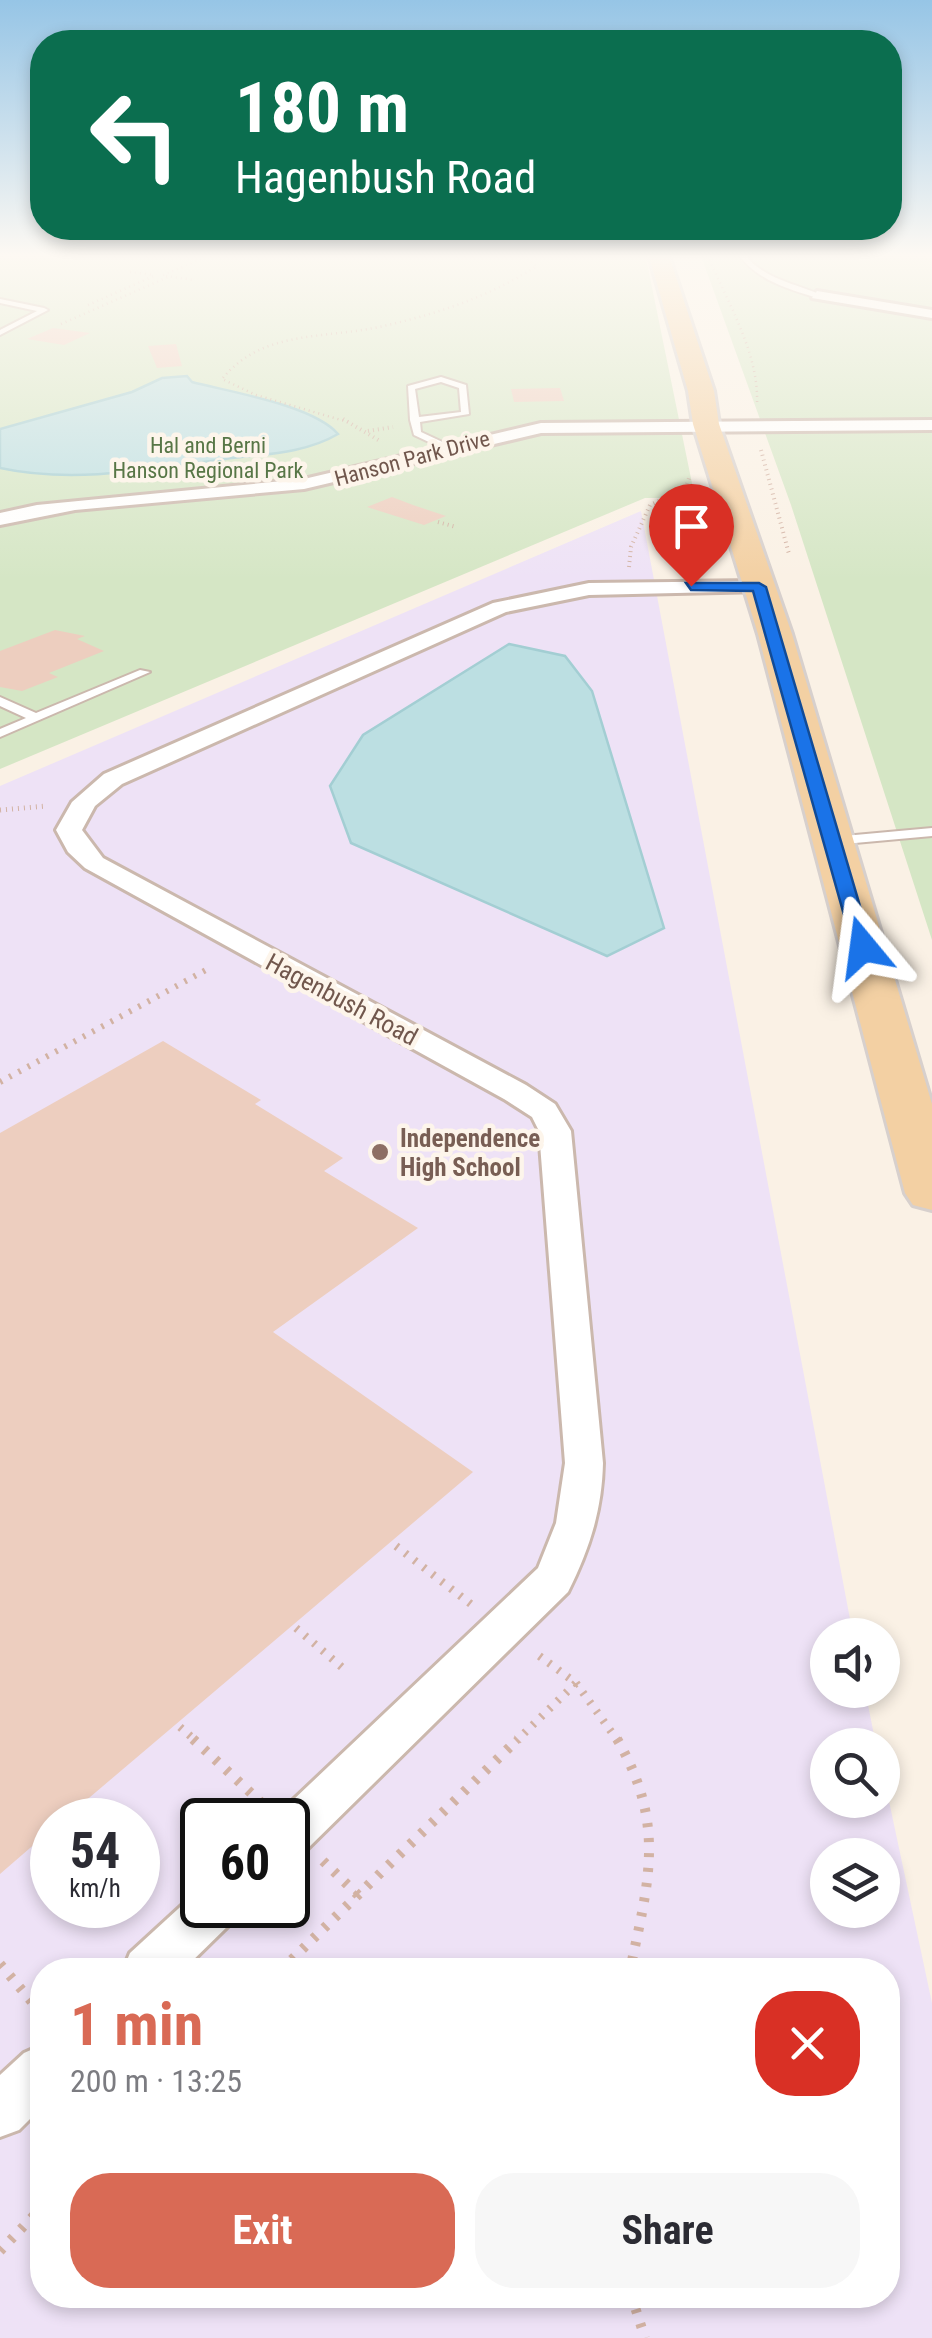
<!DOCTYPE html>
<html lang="en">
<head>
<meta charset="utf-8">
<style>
	:root { --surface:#fff; --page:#f7f7f7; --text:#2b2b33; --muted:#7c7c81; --accent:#d96a55 }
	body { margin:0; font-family:"Roboto Condensed",sans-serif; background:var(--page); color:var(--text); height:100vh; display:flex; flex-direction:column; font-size:38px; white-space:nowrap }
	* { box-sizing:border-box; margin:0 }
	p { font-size:32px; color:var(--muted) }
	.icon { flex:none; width:55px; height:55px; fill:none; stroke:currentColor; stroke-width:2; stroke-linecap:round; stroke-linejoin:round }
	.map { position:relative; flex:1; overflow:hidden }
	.details { position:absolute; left:30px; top:1958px; width:870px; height:350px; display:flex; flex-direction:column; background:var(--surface); border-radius:40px; box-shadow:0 5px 15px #0003 }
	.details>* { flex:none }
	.banner { position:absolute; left:30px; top:30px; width:872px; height:210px; border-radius:40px; box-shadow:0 5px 15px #0003; background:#0b6e4f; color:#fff; overflow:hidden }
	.fabs { position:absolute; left:810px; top:1618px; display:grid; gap:20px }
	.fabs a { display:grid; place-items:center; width:90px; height:90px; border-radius:50%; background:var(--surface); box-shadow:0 5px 15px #0003; font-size:50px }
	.speed { position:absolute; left:30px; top:1798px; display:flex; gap:20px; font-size:50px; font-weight:700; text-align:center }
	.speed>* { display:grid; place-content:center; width:130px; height:130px; border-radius:50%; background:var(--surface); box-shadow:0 5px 15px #0003; line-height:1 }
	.speed small { font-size:25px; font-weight:400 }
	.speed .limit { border:5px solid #111; border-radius:15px; background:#fff; color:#111 }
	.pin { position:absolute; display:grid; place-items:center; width:85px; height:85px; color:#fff; margin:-102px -42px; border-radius:50% 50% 50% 0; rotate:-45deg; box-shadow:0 0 10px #0007 }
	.pin .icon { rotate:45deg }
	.me { position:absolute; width:110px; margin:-55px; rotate:344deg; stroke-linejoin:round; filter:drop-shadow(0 0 8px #0008) }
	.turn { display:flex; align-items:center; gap:35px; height:210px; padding:0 40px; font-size:45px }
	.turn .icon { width:130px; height:130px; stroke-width:2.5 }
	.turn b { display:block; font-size:70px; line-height:85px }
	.round { display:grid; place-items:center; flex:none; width:105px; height:105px; border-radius:40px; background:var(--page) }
	.summary { display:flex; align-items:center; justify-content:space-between; height:170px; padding:0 40px }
	h1 { font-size:60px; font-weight:700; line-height:75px; color:var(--accent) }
	.button { display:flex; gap:20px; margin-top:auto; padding:20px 40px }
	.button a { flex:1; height:115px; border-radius:40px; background:var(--accent); color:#fff; font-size:40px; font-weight:700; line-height:115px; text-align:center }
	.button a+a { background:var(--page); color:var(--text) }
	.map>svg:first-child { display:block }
	.education { fill:#eee2f6; fill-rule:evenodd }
	.green { fill:#d5e6c5 }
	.water { fill:#bcdfe2; stroke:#a3ced3; stroke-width:2.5 }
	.building { fill:#edcebf }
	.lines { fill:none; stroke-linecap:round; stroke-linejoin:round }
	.lane-casing { stroke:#cbb8ad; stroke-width:4 }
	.street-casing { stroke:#cbb8ad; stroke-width:6 }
	.primary-casing { stroke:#d7d0cd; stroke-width:6 }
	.path-far5 { stroke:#d2b2a3; stroke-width:2.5; stroke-dasharray:1 4; stroke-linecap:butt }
	.path-far4 { stroke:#d2b2a3; stroke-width:4; stroke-dasharray:1 4; stroke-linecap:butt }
	.path-far3 { stroke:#d2b2a3; stroke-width:5; stroke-dasharray:1 5; stroke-linecap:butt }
	.path-far2 { stroke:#d2b2a3; stroke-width:6; stroke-dasharray:2.5 8; stroke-linecap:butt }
	.path-far1 { stroke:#d2b2a3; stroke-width:8; stroke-dasharray:2.5 9; stroke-linecap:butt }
	.path { stroke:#d2b2a3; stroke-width:10; stroke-dasharray:4 11; stroke-linecap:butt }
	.lane { fill:#fff; fill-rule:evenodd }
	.street { fill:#fff; fill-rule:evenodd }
	.primary { fill:#f3d0a3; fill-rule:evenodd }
	.route { fill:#1a73e8; stroke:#114b97; stroke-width:2.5 }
	.education-dot { fill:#8d6e63; stroke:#fdf5eb; stroke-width:4 }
	.labels { text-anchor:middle; stroke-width:9; stroke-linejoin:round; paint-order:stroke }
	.far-park-label { font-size:22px; fill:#577646; stroke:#fdf5eb }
	.far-street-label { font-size:22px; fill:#71574d; stroke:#fdf5eb }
	.street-label { font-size:25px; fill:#71574d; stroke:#fdf5eb }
	.education-label { font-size:25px; font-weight:bold; fill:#785e54; stroke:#fdf5eb; text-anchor:start }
</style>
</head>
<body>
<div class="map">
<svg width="932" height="2338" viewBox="0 0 932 2338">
	<rect width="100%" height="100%" fill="#faf1e5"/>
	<path class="education" d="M 641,511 L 853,1635 L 828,1635 L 828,1690 L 865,1690 L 876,1745 L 828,1745 L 828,1800 L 882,1800 L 883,1773 L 932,2003 L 932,2338 L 0,2338 L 0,786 ZM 52,1820 L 138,1820 L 138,1905 L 52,1905 ZM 202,1820 L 288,1820 L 288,1905 L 202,1905 ZM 828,1855 L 882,1855 L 882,1910 L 828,1910 ZM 42,1970 L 888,1970 L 888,2295 L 42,2295 Z"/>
	<g class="green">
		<path d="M 0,253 L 645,253 L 695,498 L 645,498 L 0,769 Z"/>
		<path d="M 700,253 L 932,253 L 932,940 L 791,505 Z"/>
	</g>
	<g class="water">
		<path d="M 187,376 L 192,382 C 230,392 313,405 338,434 C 304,454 263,454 225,459 C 151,469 74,484 0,468 L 0,429 L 132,392 L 162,378 Z"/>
		<path d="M 509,644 L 565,656 L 592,691 L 664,928 L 607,956 L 351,843 L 330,786 L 363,735 Z"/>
	</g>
	<g class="building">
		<path d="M 53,328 L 90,333 L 64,345 L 27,339 Z"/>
		<path d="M 176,344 L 182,366 L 157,368 L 148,346 Z"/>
		<path d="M 560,388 L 564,401 L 514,402 L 511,389 Z"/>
		<path d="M 392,497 L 413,505 L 446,516 L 424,525 L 367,507 Z"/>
		<path d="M 55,630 L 85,636 L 77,639 L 104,651 L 49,673 L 58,677 L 22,691 L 0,687 L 0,651 Z"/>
		<path d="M 163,1041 L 261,1100 L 255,1104 L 343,1158 L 324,1171 L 418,1228 L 273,1332 L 473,1472 L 63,1820 L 52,1820 L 52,1829 L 0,1874 L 0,1133 Z"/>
	</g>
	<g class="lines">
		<g class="lane-casing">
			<g id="lane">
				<path d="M 738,253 L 744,253 C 762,279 794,283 821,295 L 814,297 C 785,288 755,279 738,253 Z"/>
				<path d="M 0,299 L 44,308 L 48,310 L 0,335 L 0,330 L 37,311 L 0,303 Z"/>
				<path d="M 441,377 L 466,385 L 469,414 L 420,422 L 421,432 L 451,446 L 453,448 L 448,451 L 414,435 L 410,420 L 408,386 ZM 441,382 L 459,388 L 461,412 L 419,417 L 415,389 Z"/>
				<path d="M 140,670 L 150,672 L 0,737 L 0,729 L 26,718 L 0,706 L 0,697 L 36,713 Z"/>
				<path d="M 932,828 L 932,836 L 833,845 L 826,841 L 833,837 Z"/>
			</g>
		</g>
		<g class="street-casing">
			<g id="street">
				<path d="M 817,291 L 932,310 L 932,318 L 812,298 Z"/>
				<path d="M 932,420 L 932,430 L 541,433 L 304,489 L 75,510 L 0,525 L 0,513 L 37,505 L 304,479 L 541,423 Z"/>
				<path d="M 759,581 L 766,583 L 766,591 L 589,595 L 506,612 L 122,784 L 95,806 L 82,830 L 103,858 L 526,1085 L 555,1104 L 571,1131 L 603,1463 C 602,1511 589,1550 568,1592 L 305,1851 L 288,1858 L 288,1820 L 272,1820 L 538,1568 L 556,1523 L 565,1463 L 539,1131 L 532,1117 L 504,1099 L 85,868 L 68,852 L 56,830 L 72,802 L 104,774 L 493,603 L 589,583 Z"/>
				<path d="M 202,1887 L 202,1905 L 240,1905 L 233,1921 L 183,1970 L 123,1970 L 130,1953 Z"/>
				<path d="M 42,2045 L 42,2107 L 19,2130 L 0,2137 L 0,2075 L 24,2053 Z"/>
			</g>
		</g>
		<g class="primary-casing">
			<path id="primary" d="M 648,253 L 668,253 L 714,391 L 719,424 L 792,634 L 932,1104 L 932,1210 L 913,1205 L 905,1193 L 758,634 L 693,424 L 688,391 Z"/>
		</g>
		<g class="path-far5">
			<path d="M 236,253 L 253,255"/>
			<path d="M 697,253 L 709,258 C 728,304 759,353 757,404"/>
			<path d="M 130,272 L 154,275"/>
			<path d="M 163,275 L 216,253"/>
			<path d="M 166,276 L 194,280"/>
			<path d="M 88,305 L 156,275"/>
			<path d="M 61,324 L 168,277"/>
			<path d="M 348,422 L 256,395 L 222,379 C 262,330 322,339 379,327 C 434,315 489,297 537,266 L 524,257 L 503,253"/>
		</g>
		<g class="path-far4">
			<path d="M 343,419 L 380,441"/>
			<path d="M 368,431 L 393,427"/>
			<path d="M 761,450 L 789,554"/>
			<path d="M 438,522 L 456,527"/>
			<path d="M 629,567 L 631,547 L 650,505 L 685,489 L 689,478"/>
		</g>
		<path class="path-far3" d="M 0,810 L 47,806"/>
		<path class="path-far2" d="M 0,1082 L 206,970"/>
		<g class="path-far1">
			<path d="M 396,1546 L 472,1605"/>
			<path d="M 296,1628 L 344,1669"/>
			<path d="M 576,1683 L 618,1741"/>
			<path d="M 180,1727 L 196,1741"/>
			<path d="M 516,1741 L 576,1683 L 534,1652"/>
		</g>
		<g class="path">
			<path d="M 193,1739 L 265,1806"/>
			<path d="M 617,1739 C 666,1824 649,1880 630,1970"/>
			<path d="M 91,1804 L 108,1820"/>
			<path d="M 138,1847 L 141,1850"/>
			<path d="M 35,1856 L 52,1874"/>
			<path d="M 323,1861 L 358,1895"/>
			<path d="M 0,1964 L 42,2014"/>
			<path d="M 281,1970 L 518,1739"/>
			<path d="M 0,2251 L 42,2207"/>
			<path d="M 631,2295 L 645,2338"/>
		</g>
		<use href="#lane" class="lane"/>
		<use href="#street" class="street"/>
		<use href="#primary" class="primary"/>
	</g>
	<linearGradient id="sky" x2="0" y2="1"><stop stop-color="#96c5e6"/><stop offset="0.44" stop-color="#fdf9f3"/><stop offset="1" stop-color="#fdf9f3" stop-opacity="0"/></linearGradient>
	<rect width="932" height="580" fill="url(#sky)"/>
	<path class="route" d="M 686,583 L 759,583 L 766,587 L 872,947 L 870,951 L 853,947 L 753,591 L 691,590 Z"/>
	<circle class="education-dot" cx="380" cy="1152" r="10"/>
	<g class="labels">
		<g class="far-park-label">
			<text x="208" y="453">Hal and Berni<tspan x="208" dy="25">Hanson Regional Park</tspan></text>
		</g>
		<g class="far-street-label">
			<text transform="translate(412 458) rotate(-15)" y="8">Hanson Park Drive</text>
		</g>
		<g class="street-label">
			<text transform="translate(342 999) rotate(28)" y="9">Hagenbush Road</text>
		</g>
		<g class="education-label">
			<text x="400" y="1147">Independence<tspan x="400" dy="29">High School</tspan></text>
		</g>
	</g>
</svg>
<div class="fabs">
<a><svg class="icon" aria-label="sound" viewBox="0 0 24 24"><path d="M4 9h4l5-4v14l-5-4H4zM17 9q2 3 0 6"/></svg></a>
<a><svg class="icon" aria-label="search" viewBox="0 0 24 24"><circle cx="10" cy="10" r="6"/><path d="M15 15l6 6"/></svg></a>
<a><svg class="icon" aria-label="layers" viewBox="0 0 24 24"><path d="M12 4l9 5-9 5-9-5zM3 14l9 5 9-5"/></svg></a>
</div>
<div class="speed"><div>54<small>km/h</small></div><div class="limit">60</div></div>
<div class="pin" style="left:691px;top:586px;background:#d93025"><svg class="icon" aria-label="arrive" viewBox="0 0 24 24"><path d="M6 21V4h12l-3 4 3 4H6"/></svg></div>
<svg class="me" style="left:863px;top:947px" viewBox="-20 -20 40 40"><path d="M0-17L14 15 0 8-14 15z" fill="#1a73e8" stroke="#fff" stroke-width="4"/></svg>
<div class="banner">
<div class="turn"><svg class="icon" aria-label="left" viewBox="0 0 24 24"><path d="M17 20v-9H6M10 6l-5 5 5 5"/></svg><div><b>180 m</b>Hagenbush Road</div></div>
</div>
<section class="details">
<div class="summary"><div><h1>1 min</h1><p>200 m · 13:25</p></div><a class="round" style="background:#d93025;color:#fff"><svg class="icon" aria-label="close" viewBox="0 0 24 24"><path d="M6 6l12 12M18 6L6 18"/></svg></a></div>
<div class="button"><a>Exit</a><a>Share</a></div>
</section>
</div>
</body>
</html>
